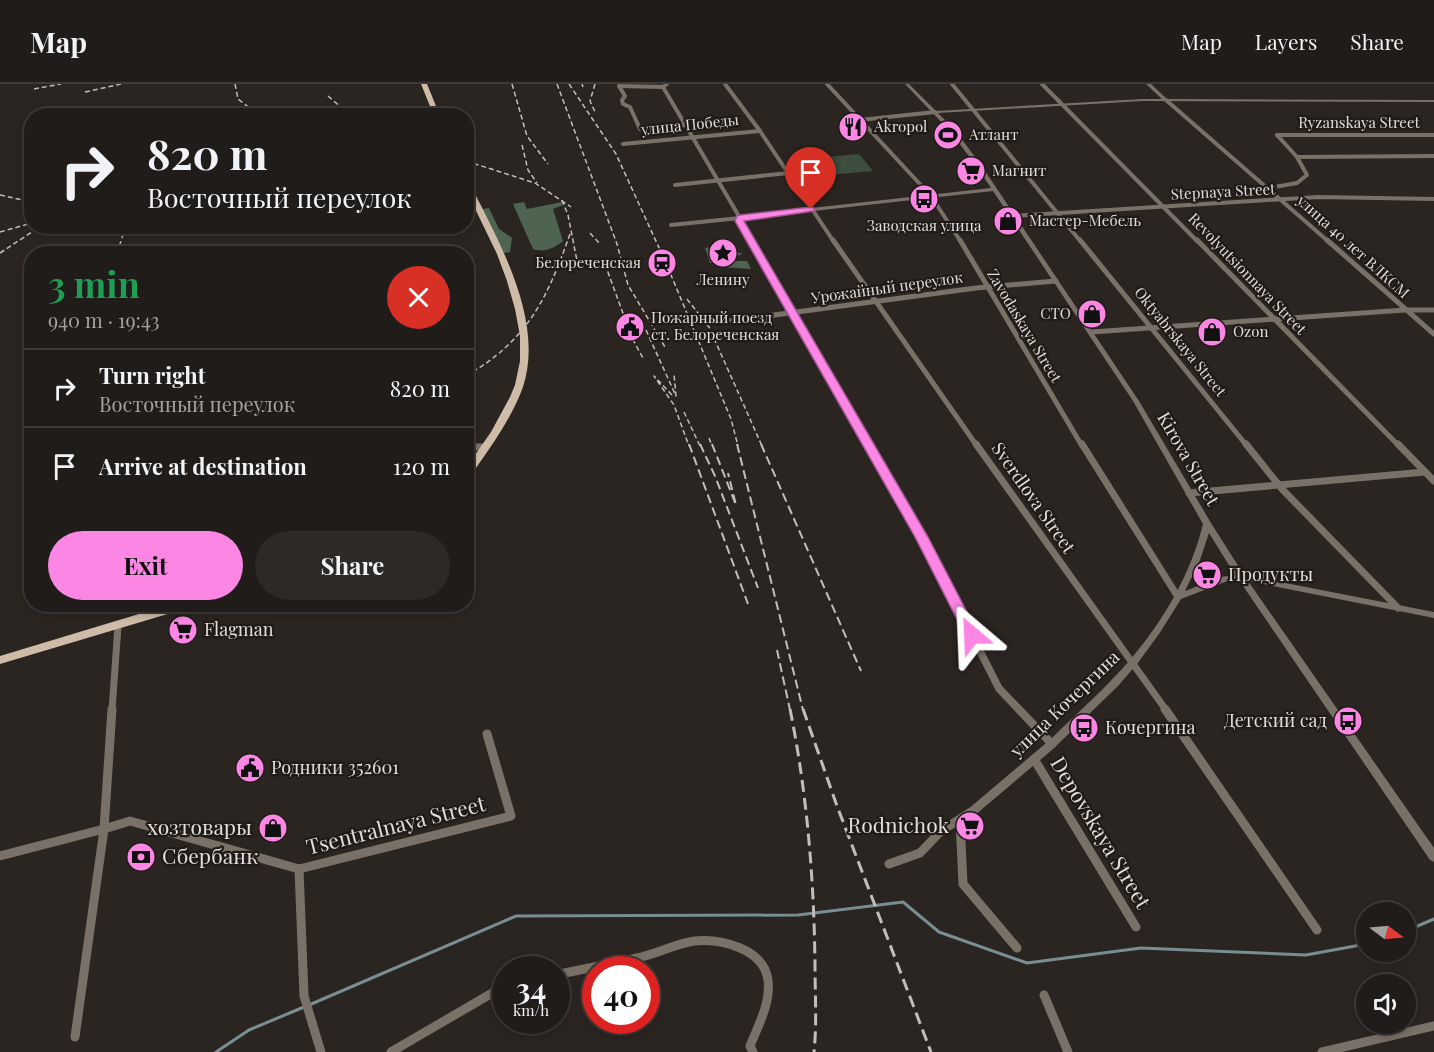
<!DOCTYPE html>
<html lang="en">
<head>
<meta charset="utf-8">
<style>
	:root { --surface:#201c19; --page:#2d2926; --text:#f1f3f6; --muted:#a2a1a2; --line:#3d3a38; --accent:#fc86e4 }
	body { margin:0; font-family:"Playfair Display",serif; background:var(--page); color:var(--text); height:100vh; display:flex; flex-direction:column; font-size:22px; white-space:nowrap }
	* { box-sizing:border-box; margin:0 }
	p { font-size:20px; color:var(--muted) }
	.icon { flex:none; width:33px; height:33px; fill:none; stroke:currentColor; stroke-width:2; stroke-linecap:round; stroke-linejoin:round }
	.map { position:relative; flex:1; overflow:hidden }
	.sheet { position:absolute; left:24px; top:162px; width:450px; height:366px; display:flex; flex-direction:column; background:var(--surface); border-radius:24px; box-shadow:0 3px 9px #0003,0 0 0 2px var(--line) }
	.sheet>* { flex:none }
	.hud { position:absolute; left:24px; top:24px; width:450px; height:126px; border-radius:24px; box-shadow:0 3px 9px #0003,0 0 0 2px var(--line); background:#201c19; color:var(--text); overflow:hidden }
	.needle { width:39px; rotate:106deg }
	.tools { position:absolute; left:1356px; top:818px; display:grid; gap:12px }
	.tools a { display:grid; place-items:center; width:60px; height:60px; border-radius:50%; background:var(--surface); box-shadow:0 3px 9px #0003,0 0 0 2px var(--line); font-size:30px }
	.speed { position:absolute; left:492px; top:872px; display:flex; gap:12px; font-size:30px; font-weight:700; text-align:center }
	.speed>* { display:grid; place-content:center; width:78px; height:78px; border-radius:50%; background:var(--surface); box-shadow:0 3px 9px #0003,0 0 0 2px var(--line); line-height:1 }
	.speed small { font-size:15px; font-weight:400 }
	.speed .limit { border:9px solid #d22; background:#fff; color:#111 }
	.pin { position:absolute; display:grid; place-items:center; width:51px; height:51px; color:#fff; margin:-62px -26px; border-radius:50% 50% 50% 0; rotate:-45deg; box-shadow:0 0 6px #0007 }
	.pin .icon { rotate:45deg }
	.me { position:absolute; width:66px; margin:-33px; rotate:334deg; stroke-linejoin:round; filter:drop-shadow(0 0 4px #0008) }
	.turn { display:flex; align-items:center; gap:21px; height:126px; padding:0 24px; font-size:27px }
	.turn .icon { width:78px; height:78px; stroke-width:2.5 }
	.turn b { display:block; font-size:42px; line-height:51px }
	.round { display:grid; place-items:center; flex:none; width:63px; height:63px; border-radius:32px; background:var(--page) }
	.summary { display:flex; align-items:center; justify-content:space-between; height:102px; padding:0 24px }
	h1 { font-size:36px; font-weight:700; line-height:45px; color:#1e9e55 }
	.action { display:flex; gap:12px; margin-top:auto; padding:12px 24px }
	.action a { flex:1; height:69px; border-radius:36px; background:var(--accent); color:#111; font-size:24px; font-weight:700; line-height:69px; text-align:center }
	.action a+a { background:var(--page); color:var(--text) }
	ul { padding:0; list-style:none }
	li { display:flex; align-items:center; gap:18px; height:78px; padding:0 24px; border-top:2px solid var(--line) }
	li div { flex:1 }
	li b { display:block; font-size:22px }
	li em { font-style:normal }
	header { display:flex; align-items:center; gap:36px; box-sizing:border-box; height:84px; padding:0 30px; background:var(--surface); border-bottom:2px solid var(--line) }
	header strong { font-size:28px }
	nav { display:flex; gap:33px; margin-inline-start:auto; font-size:21px }
	.map>svg:first-child { display:block }
	.green { fill:#3d4d3e }
	.forest { fill:#4e6350 }
	.lines { fill:none; stroke-linecap:round; stroke-linejoin:round }
	.stream { stroke:#778e92; stroke-width:3 }
	.minor-far3 { stroke:#797067; stroke-width:4 }
	.minor-far2 { stroke:#797067; stroke-width:5 }
	.minor-far1 { stroke:#797067; stroke-width:7 }
	.minor { stroke:#797067; stroke-width:9 }
	.tertiary { fill:#797067; fill-rule:evenodd }
	.primary { fill:#cebca8; fill-rule:evenodd }
	.rail-far2 { stroke:#c3bebc; stroke-width:1.5; stroke-dasharray:5 3; stroke-linecap:butt }
	.rail-far1 { stroke:#c3bebc; stroke-width:2; stroke-dasharray:9 4.5; stroke-linecap:butt }
	.rail { stroke:#c3bebc; stroke-width:3; stroke-dasharray:12 6; stroke-linecap:butt }
	.route { fill:#fc86e4; stroke:#a45794; stroke-width:1.5 }
	.labels { text-anchor:middle; stroke-width:4.5; stroke-linejoin:round; paint-order:stroke }
	.far-street-label { font-size:15px; fill:#e1dddb; stroke:#201b17 }
	.far-poi-label { font-size:15px; fill:#e1dddb; stroke:#201b17; text-anchor:start }
	.street-label { font-size:18px; fill:#e1dddb; stroke:#201b17 }
	.poi-label { font-size:18px; fill:#e1dddb; stroke:#201b17; text-anchor:start }
	.near-street-label { font-size:21px; fill:#e1dddb; stroke:#201b17 }
	.near-poi-label { font-size:21px; fill:#e1dddb; stroke:#201b17; text-anchor:end }
</style>
</head>
<body>
<header>
<strong>Map</strong>
<nav><a>Map</a><a>Layers</a><a>Share</a></nav>
</header>
<div class="map">
<svg width="1434" height="968" viewBox="0 0 1434 968">
	<rect width="100%" height="100%" fill="#2a2521"/>
	<path class="green" d="M 859,70 L 873,87 L 806,93 L 794,76 Z"/>
	<g class="forest">
		<path d="M 524,118 L 527,125 L 562,118 L 563,121 L 553,125 L 563,157 C 554,164 545,169 533,165 L 513,120 Z"/>
		<path d="M 489,124 L 499,145 L 512,154 L 510,168 L 504,169 L 483,125 Z"/>
		<path d="M 730,161 L 733,162 L 732,168 L 742,169 L 740,171 L 731,173 L 731,177 L 747,177 L 751,185 L 722,183 L 719,179 L 710,179 L 705,164 Z"/>
	</g>
	<g class="lines">
		<g class="stream">
			<path d="M 1406,847 L 1434,835"/>
			<path d="M 309,921 L 516,832 L 798,831 L 903,818 L 939,848 L 1027,879 L 1141,864 L 1306,871 L 1366,860"/>
			<path d="M 216,968 L 249,946 L 304,923"/>
		</g>
		<g class="minor-far3">
			<path d="M 725,0 L 760,47 L 834,158"/>
			<path d="M 827,0 L 931,112 L 961,158"/>
			<path d="M 952,0 L 1081,158"/>
			<path d="M 1042,0 L 1198,158"/>
			<path d="M 619,2 L 625,12 L 622,16 L 623,20 L 630,23 L 640,45 L 685,41"/>
			<path d="M 619,2 L 663,3 L 667,0"/>
			<path d="M 663,3 L 740,134 L 671,141"/>
			<path d="M 1166,16 L 1329,158"/>
			<path d="M 860,36 L 935,28"/>
			<path d="M 1277,51 L 1434,51"/>
			<path d="M 623,60 L 760,47"/>
			<path d="M 1297,73 L 1434,72"/>
			<path d="M 675,101 L 789,89"/>
			<path d="M 1269,104 L 1297,99 L 1307,91 L 1297,73 L 1277,51"/>
			<path d="M 1013,132 L 1318,113 L 1434,115"/>
		</g>
		<g class="minor-far2">
			<path d="M 833,156 L 977,362"/>
			<path d="M 960,156 L 1082,362"/>
			<path d="M 1080,156 L 1247,362"/>
			<path d="M 1197,156 L 1399,362"/>
			<path d="M 1327,156 L 1434,250"/>
			<path d="M 722,238 L 976,204 L 1056,197"/>
			<path d="M 1092,248 L 1405,226 L 1434,226"/>
		</g>
		<g class="minor-far1">
			<path d="M 976,360 L 1166,626"/>
			<path d="M 1082,360 L 1178,513"/>
			<path d="M 1246,360 L 1282,405 L 1398,524"/>
			<path d="M 1398,360 L 1434,397"/>
			<path d="M 466,363 L 485,363"/>
			<path d="M 1189,409 L 1425,388"/>
			<path d="M 112,626 L 118,542"/>
		</g>
		<g class="minor">
			<path d="M 112,625 L 104,745 L 130,737 L 299,785 L 511,732 L 487,650"/>
			<path d="M 1165,625 L 1317,846"/>
			<path d="M 1034,675 L 1136,843"/>
			<path d="M 960,737 L 963,800 L 1017,864"/>
			<path d="M 0,772 L 104,745 L 75,953"/>
			<path d="M 889,780 L 920,769 L 941,747 L 974,726 L 1052,660"/>
			<path d="M 299,785 L 304,912 L 321,968"/>
			<path d="M 556,891 C 583,885 610,880 637,874 C 656,870 675,860 694,857 C 721,854 764,865 768,896 C 771,919 758,942 750,962 L 753,968"/>
			<path d="M 1044,911 L 1068,968"/>
			<path d="M 391,968 L 506,901"/>
			<path d="M 1322,968 L 1434,942"/>
		</g>
		<path class="tertiary" d="M 905,0 L 909,0 L 936,27 L 1142,15 L 1162,15 L 1146,0 L 1151,0 L 1167,15 L 1434,16 L 1434,18 L 1142,17 L 938,29 L 953,44 L 979,78 L 1139,317 L 1211,439 L 1244,491 L 1434,528 L 1434,534 L 1248,497 L 1434,764 L 1434,778 L 1430,776 L 1239,496 L 1225,498 L 1181,515 L 1159,550 L 1137,580 L 1118,602 L 1055,663 L 1052,664 L 1049,663 L 996,607 L 918,453 L 737,137 L 737,134 L 740,132 L 991,104 L 975,80 L 949,46 ZM 993,107 L 1133,317 L 1203,440 C 1191,490 1163,537 1130,576 C 1106,604 1078,628 1052,654 L 1002,602 L 926,453 L 743,137 L 743,135 ZM 1209,449 L 1235,491 L 1221,493 L 1185,507 L 1200,476 Z"/>
		<g class="primary">
			<path d="M 421,0 L 427,0 L 440,32 L 434,32 Z"/>
			<path d="M 466,96 L 469,98 C 498,156 545,236 523,303 C 511,336 489,365 469,394 L 466,395 L 466,384 L 491,348 L 510,313 L 515,301 L 520,277 L 520,252 L 515,225 L 507,197 L 497,170 L 466,106 Z"/>
			<path d="M 172,520 L 192,520 L 191,523 L 0,580 L 0,572 Z"/>
		</g>
		<g class="rail-far2">
			<path d="M 235,0 L 238,15 L 260,32"/>
			<path d="M 512,0 L 527,52 L 548,80"/>
			<path d="M 557,0 L 617,160 L 628,201 L 665,263"/>
			<path d="M 569,0 L 616,70 L 666,179 L 731,335 L 738,362"/>
			<path d="M 582,0 L 583,3"/>
			<path d="M 595,0 L 590,17 L 596,30"/>
			<path d="M 34,5 L 61,0"/>
			<path d="M 85,8 L 121,0"/>
			<path d="M 328,12 L 351,32"/>
			<path d="M 522,61 L 528,86 L 537,99"/>
			<path d="M 466,77 L 535,99 L 571,123"/>
			<path d="M 0,111 L 32,118"/>
			<path d="M 562,116 L 568,131 L 578,182"/>
			<path d="M 0,148 L 32,139"/>
			<path d="M 590,149 L 600,160"/>
			<path d="M 0,169 L 41,142"/>
			<path d="M 121,170 L 120,160 L 126,142"/>
			<path d="M 605,180 L 632,254 L 644,276"/>
			<path d="M 687,215 L 709,243 L 762,362"/>
			<path d="M 646,246 L 676,312 L 674,290"/>
			<path d="M 466,292 C 528,256 547,215 570,150"/>
			<path d="M 672,311 L 654,292 L 674,321 L 689,362"/>
			<path d="M 684,328 L 700,362"/>
			<path d="M 709,354 L 712,362"/>
		</g>
		<g class="rail-far1">
			<path d="M 689,360 L 748,520"/>
			<path d="M 700,360 L 715,392 L 758,504"/>
			<path d="M 712,360 L 736,421 L 728,389"/>
			<path d="M 737,360 L 803,626"/>
			<path d="M 761,360 L 861,587"/>
			<path d="M 777,566 L 790,626"/>
		</g>
		<g class="rail">
			<path d="M 790,625 C 807,709 814,794 815,881 C 815,910 817,939 814,968"/>
			<path d="M 803,625 L 837,722 L 931,968"/>
		</g>
	</g>
	<path class="route" d="M 811,123 L 816,125 L 814,127 L 744,137 L 928,453 L 979,551 L 977,555 L 967,555 L 915,453 L 735,137 L 737,132 L 740,131 Z"/>
	<defs>
		<g id="restaurant-disc" transform="scale(1.5)"><circle r="9.5" fill="#fc86e4" stroke="#201b17"/><path d="M-5-6h1v4h1v-4h1v4h1v-4h1v5L-1.5 .5V6h-2V.5L-5-1ZM5-6V6H3V1.5H1.5Q1.5-4 5-6Z" fill="#111"/></g>
		<g id="stadium-disc" transform="scale(1.5)"><circle r="9.5" fill="#fc86e4" stroke="#201b17"/><path d="M0-5a6.5 5 0 1 0 0 10a6.5 5 0 1 0 0-10ZM-3.5-1.8h7v3.6h-7Z" fill="#111"/></g>
		<g id="supermarket-disc" transform="scale(1.5)"><circle r="9.5" fill="#fc86e4" stroke="#201b17"/><path d="M-6-5.5h2.5l.6 2H6L4.5 2H-2.5L-4.4-4H-6ZM-1.5 3.2a1.3 1.3 0 1 0 .1 0ZM3 3.2a1.3 1.3 0 1 0 .1 0Z" fill="#111"/></g>
		<g id="bus-disc" transform="scale(1.5)"><circle r="9.5" fill="#fc86e4" stroke="#201b17"/><path d="M-5-6H5V4H4V6H2V4H-2V6H-4V4H-5ZM-3.5-4V0h7V-4ZM-3.5 1.2v1.5H-2V1.2ZM2 1.2v1.5H3.5V1.2Z" fill="#111"/></g>
		<g id="shop-disc" transform="scale(1.5)"><circle r="9.5" fill="#fc86e4" stroke="#201b17"/><path d="M-5-2.5h2.3a2.7 3.5 0 0 1 5.4 0H5L5.5 6h-11ZM-1.5-2.5h3a1.5 2.3 0 0 0-3 0Z" fill="#111"/></g>
		<g id="sight-disc" transform="scale(1.5)"><circle r="9.5" fill="#fc86e4" stroke="#201b17"/><path d="M0-6L1.8-2.2L6-1.7L2.9 1.2L3.7 5.4L0 3.3L-3.7 5.4L-2.9 1.2L-6-1.7L-1.8-2.2Z" fill="#111"/></g>
		<g id="station-disc" transform="scale(1.5)"><circle r="9.5" fill="#fc86e4" stroke="#201b17"/><path d="M-3-6H3Q5-6 5-4V2Q5 4 3 4L4.5 6H3L1.5 4h-3L-3 6H-4.5L-3 4Q-5 4-5 2V-4Q-5-6-3-6ZM-3.5-4v3h7v-3ZM-3.5 1v1.5H-2V1ZM2 1v1.5H3.5V1Z" fill="#111"/></g>
		<g id="civic-disc" transform="scale(1.5)"><circle r="9.5" fill="#fc86e4" stroke="#201b17"/><path d="M-.6-6.5H3V-4.5H.6V-3L4-1V1h2V6H-6V1h2V-1L-.6-3ZM-1.2 2.5V6h2.4V2.5Z" fill="#111"/></g>
		<g id="bank-disc" transform="scale(1.5)"><circle r="9.5" fill="#fc86e4" stroke="#201b17"/><path d="M-6-4H6V4H-6ZM0-2.3a2.3 2.3 0 1 0 0 4.6a2.3 2.3 0 1 0 0-4.6Z" fill="#111"/></g>
	</defs>
	<g fill-rule="evenodd">
		<use href="#restaurant-disc" x="853" y="43"/>
		<use href="#stadium-disc" x="948" y="51"/>
		<use href="#supermarket-disc" x="971" y="87"/>
		<use href="#bus-disc" x="924" y="115"/>
		<use href="#shop-disc" x="1008" y="137"/>
		<use href="#sight-disc" x="723" y="169"/>
		<use href="#station-disc" x="662" y="179"/>
		<use href="#shop-disc" x="1092" y="230"/>
		<use href="#civic-disc" x="630" y="243"/>
		<use href="#shop-disc" x="1212" y="248"/>
		<use href="#supermarket-disc" x="1207" y="491"/>
		<use href="#supermarket-disc" x="183" y="546"/>
		<use href="#bus-disc" x="1348" y="637"/>
		<use href="#bus-disc" x="1084" y="644"/>
		<use href="#civic-disc" x="250" y="684"/>
		<use href="#supermarket-disc" x="970" y="742"/>
		<use href="#shop-disc" x="273" y="744"/>
		<use href="#bank-disc" x="141" y="773"/>
	</g>
	<g class="labels">
		<g class="far-street-label">
			<text x="1359" y="44">Ryzanskaya Street</text>
			<text transform="translate(690 41) rotate(-6)" y="5">улица Победы</text>
			<text transform="translate(1223 108) rotate(-3)" y="5">Stepnaya Street</text>
			<text transform="translate(1353 163) rotate(42)" y="5">улица 40 лет ВЛКСМ</text>
			<text transform="translate(1247 190) rotate(46)" y="5">Revolyutsionnaya Street</text>
			<text transform="translate(887 204) rotate(-8)" y="5">Урожайный переулок</text>
			<text transform="translate(1024 242) rotate(59)" y="5">Zavodaskaya Street</text>
			<text transform="translate(1180 258) rotate(51)" y="5">Oktyabrskaya Street</text>
		</g>
		<g class="far-poi-label">
			<text x="874" y="48">Akropol</text>
			<text x="969" y="56">Атлант</text>
			<text x="992" y="92">Магнит</text>
			<text x="1029" y="142">Мастер-Мебель</text>
			<text x="924" y="147" text-anchor="middle">Заводская улица</text>
			<text x="641" y="184" text-anchor="end">Белореченская</text>
			<text x="723" y="201" text-anchor="middle">Ленину</text>
			<text x="1071" y="235" text-anchor="end">СТО</text>
			<text x="651" y="239">Пожарный поезд<tspan x="651" dy="17">ст. Белореченская</tspan></text>
			<text x="1233" y="253">Ozon</text>
		</g>
		<g class="street-label">
			<text transform="translate(1188 375) rotate(60)" y="6">Kirova Street</text>
			<text transform="translate(1033 414) rotate(55)" y="6">Sverdlova Street</text>
			<text transform="translate(1065 620) rotate(-44)" y="6">улица Кочергина</text>
		</g>
		<g class="poi-label">
			<text x="1228" y="497">Продукты</text>
			<text x="204" y="552">Flagman</text>
			<text x="1327" y="643" text-anchor="end">Детский сад</text>
			<text x="1105" y="650">Кочергина</text>
			<text x="271" y="690">Родники 352601</text>
		</g>
		<g class="near-street-label">
			<text transform="translate(396 742) rotate(-14)" y="7">Tsentralnaya Street</text>
			<text transform="translate(1100 749) rotate(59)" y="7">Depovskaya Street</text>
		</g>
		<g class="near-poi-label">
			<text x="949" y="749">Rodnichok</text>
			<text x="252" y="751">хозтовары</text>
			<text x="162" y="780" text-anchor="start">Сбербанк</text>
		</g>
	</g>
</svg>
<div class="tools">
<a><svg class="needle" viewBox="-14 -14 28 28"><path d="M0-13l5 13h-10z" fill="#e53935"/><path d="M0 13l5-13h-10z" fill="#a2a1a2"/></svg></a>
<a><svg class="icon" aria-label="sound" viewBox="0 0 24 24"><path d="M4 9h4l5-4v14l-5-4H4zM17 9q2 3 0 6"/></svg></a>
</div>
<div class="speed"><div>34<small>km/h</small></div><div class="limit">40</div></div>
<div class="pin" style="left:811px;top:125px;background:#d93025"><svg class="icon" aria-label="arrive" viewBox="0 0 24 24"><path d="M6 21V4h12l-3 4 3 4H6"/></svg></div>
<svg class="me" style="left:972px;top:551px" viewBox="-20 -20 40 40"><path d="M0-17L14 15 0 8-14 15z" fill="#fc86e4" stroke="#fff" stroke-width="4"/></svg>
<div class="hud">
<div class="turn"><svg class="icon" aria-label="right" viewBox="0 0 24 24"><path d="M7 20v-9h11M14 6l5 5-5 5"/></svg><div><b>820 m</b>Восточный переулок</div></div>
</div>
<section class="sheet">
<div class="summary"><div><h1>3 min</h1><p>940 m · 19:43</p></div><a class="round" style="background:#d93025;color:#fff"><svg class="icon" aria-label="close" viewBox="0 0 24 24"><path d="M6 6l12 12M18 6L6 18"/></svg></a></div>
<ul>
<li><svg class="icon" aria-label="right" viewBox="0 0 24 24"><path d="M7 20v-9h11M14 6l5 5-5 5"/></svg><div><b>Turn right</b><p>Восточный переулок</p></div><em>820 m</em></li>
<li><svg class="icon" aria-label="arrive" viewBox="0 0 24 24"><path d="M6 21V4h12l-3 4 3 4H6"/></svg><div><b>Arrive at destination</b></div><em>120 m</em></li>
</ul>
<div class="action"><a>Exit</a><a>Share</a></div>
</section>
</div>
</body>
</html>
